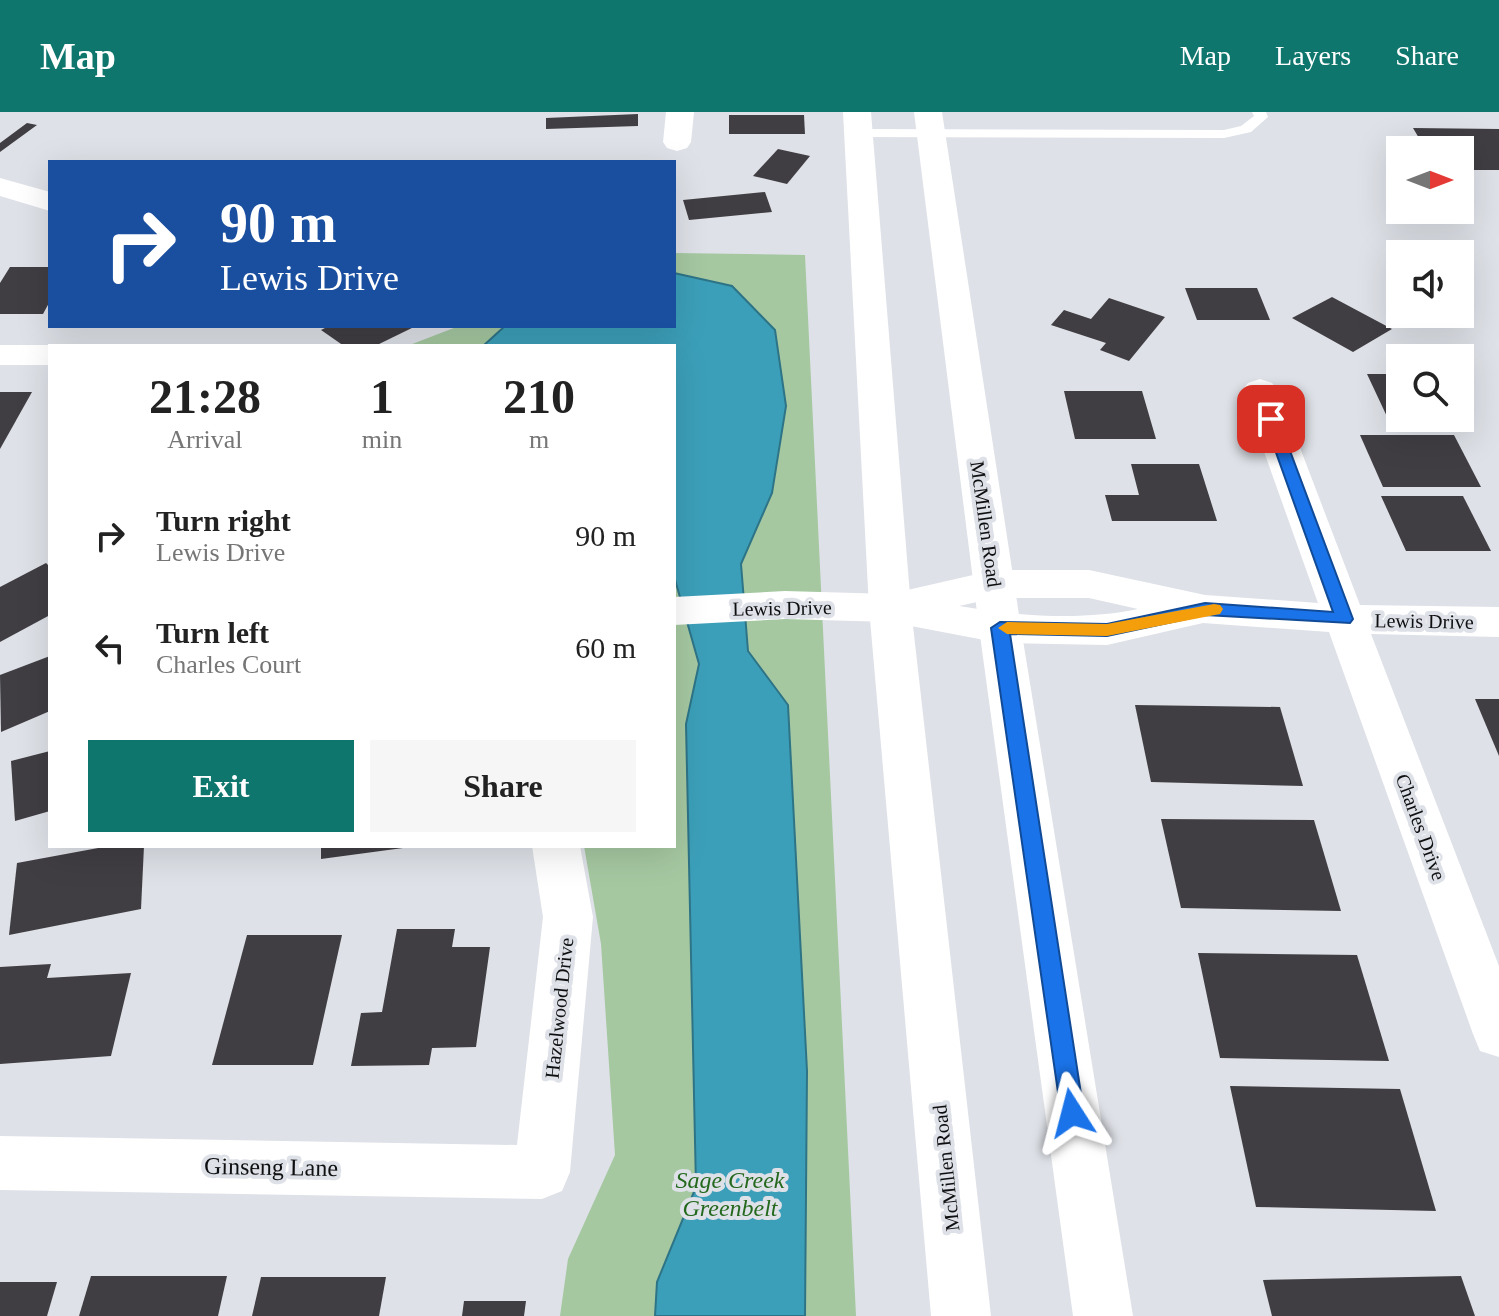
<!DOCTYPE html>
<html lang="en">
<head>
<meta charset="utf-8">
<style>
	:root { --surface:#fff; --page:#f6f6f6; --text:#222; --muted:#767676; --accent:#0f766e }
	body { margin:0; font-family:Georgia,serif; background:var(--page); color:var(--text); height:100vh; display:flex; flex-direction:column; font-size:30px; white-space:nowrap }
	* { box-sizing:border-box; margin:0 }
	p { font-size:26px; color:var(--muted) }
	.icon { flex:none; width:44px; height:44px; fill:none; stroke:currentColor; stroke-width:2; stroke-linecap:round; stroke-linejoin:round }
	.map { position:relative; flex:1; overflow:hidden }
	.drawer { position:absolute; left:48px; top:232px; width:628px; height:504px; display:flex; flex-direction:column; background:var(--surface); border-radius:0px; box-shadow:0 8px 32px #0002 }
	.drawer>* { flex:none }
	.banner { position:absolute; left:48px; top:48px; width:628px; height:168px; border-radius:0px; box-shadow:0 8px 32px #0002; background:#1a4fa0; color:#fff; overflow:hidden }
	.needle { width:52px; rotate:90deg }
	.buttons { position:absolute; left:1386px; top:24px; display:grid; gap:16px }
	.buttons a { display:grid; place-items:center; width:88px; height:88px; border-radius:0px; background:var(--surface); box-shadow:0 8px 32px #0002; font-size:40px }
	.pin { position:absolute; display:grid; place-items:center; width:68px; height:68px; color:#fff; margin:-34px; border-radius:16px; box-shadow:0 4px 12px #0006 }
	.me { position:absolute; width:88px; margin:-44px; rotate:351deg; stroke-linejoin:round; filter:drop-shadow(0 0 6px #0008) }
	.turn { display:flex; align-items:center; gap:28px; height:168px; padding:0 40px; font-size:36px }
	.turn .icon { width:104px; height:104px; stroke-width:2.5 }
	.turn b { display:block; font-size:56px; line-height:68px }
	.eta { display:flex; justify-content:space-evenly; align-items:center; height:136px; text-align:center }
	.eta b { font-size:48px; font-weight:800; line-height:56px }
	.cta { display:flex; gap:16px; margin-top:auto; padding:16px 40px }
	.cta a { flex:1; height:92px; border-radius:0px; background:var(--accent); color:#fff; font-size:32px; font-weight:800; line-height:92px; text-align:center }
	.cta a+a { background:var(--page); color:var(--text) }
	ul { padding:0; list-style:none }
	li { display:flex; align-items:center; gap:24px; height:112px; padding:0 40px }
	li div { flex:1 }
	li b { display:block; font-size:30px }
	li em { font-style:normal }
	header { display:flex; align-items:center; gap:48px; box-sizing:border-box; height:112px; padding:0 40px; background:var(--accent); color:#fff }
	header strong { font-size:38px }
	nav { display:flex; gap:44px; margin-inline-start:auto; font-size:28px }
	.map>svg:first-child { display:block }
	.green { fill:#a5c8a1 }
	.water { fill:#3c9fb9; stroke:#2e7487; stroke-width:2 }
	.building { fill:#403e43 }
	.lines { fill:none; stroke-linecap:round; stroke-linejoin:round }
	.service { fill:#fff; fill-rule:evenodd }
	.minor { fill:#fff; fill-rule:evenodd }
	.secondary { fill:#fff; fill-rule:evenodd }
	.route { fill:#1a73e8; stroke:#114b97; stroke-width:2 }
	.slow { fill:#f59e0b }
	.labels { text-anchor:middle; stroke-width:8; stroke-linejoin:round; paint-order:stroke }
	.street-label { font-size:20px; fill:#0e0f11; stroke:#dee1e7 }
	.near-street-label { font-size:24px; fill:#0e0f11; stroke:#dee1e7 }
	.near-park-label { font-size:24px; font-style:italic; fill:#24681e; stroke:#dee1e7 }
</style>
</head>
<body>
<header>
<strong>Map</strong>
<nav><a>Map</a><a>Layers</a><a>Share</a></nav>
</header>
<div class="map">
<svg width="1499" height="1204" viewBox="0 0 1499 1204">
	<rect width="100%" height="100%" fill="#dee1e7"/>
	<path class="green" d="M 674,141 L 805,143 L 856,1204 L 560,1204 L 568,1147 L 615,1043 L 601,832 L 584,734 L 674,734 L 674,234 L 407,234 L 459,214 L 674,214 Z"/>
	<path class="water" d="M 674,161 L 732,174 L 775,218 L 786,294 L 772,381 L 741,452 L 748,539 L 788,593 L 807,959 L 805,1204 L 655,1204 L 657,1170 L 696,1075 L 686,612 L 699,552 L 674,464 L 674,234 L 483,234 L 505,214 L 674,214 Z"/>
	<g class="building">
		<path d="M 638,2 L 638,14 L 546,17 L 546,6 Z"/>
		<path d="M 729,3 L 804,3 L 805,22 L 729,22 Z"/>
		<path d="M 27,11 L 37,13 L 0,40 L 0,31 Z"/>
		<path d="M 1413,16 L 1499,17 L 1499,58 L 1460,58 L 1460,38 L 1426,38 Z"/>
		<path d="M 778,37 L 810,44 L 787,72 L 753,64 Z"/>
		<path d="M 765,80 L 772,100 L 689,108 L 683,88 Z"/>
		<path d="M 10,155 L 50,155 L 50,189 L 43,202 L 0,202 L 0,171 Z"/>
		<path d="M 1185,176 L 1257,176 L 1270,208 L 1197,208 Z"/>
		<path d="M 1332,185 L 1392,217 L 1353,240 L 1292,206 Z"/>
		<path d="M 1109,186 L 1165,205 L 1129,249 L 1100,238 L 1106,231 L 1051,213 L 1064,198 L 1091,207 Z"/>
		<path d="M 329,214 L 416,214 L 375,234 L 344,234 L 321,218 Z"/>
		<path d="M 1367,262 L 1400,262 L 1400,306 L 1460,306 L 1460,296 L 1468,311 L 1390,311 Z"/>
		<path d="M 1064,279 L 1142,279 L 1156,327 L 1075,327 Z"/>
		<path d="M 0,280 L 32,280 L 0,337 Z"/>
		<path d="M 1360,323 L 1454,323 L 1481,375 L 1383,375 Z"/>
		<path d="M 1131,352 L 1199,352 L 1217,409 L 1112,409 L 1105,383 L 1139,383 Z"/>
		<path d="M 1381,384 L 1463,384 L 1491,439 L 1406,439 Z"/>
		<path d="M 46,451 L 50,455 L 50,503 L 0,530 L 0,475 Z"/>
		<path d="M 50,544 L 50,599 L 1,620 L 0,563 Z"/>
		<path d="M 1475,587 L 1499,587 L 1499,644 Z"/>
		<path d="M 1135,593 L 1280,595 L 1303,674 L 1151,670 Z"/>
		<path d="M 50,639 L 50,699 L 15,709 L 11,649 Z"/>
		<path d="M 1161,707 L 1314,708 L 1341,799 L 1181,796 Z"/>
		<path d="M 109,734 L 144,734 L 141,797 L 9,823 L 17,751 Z"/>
		<path d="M 321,734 L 403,734 L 403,736 L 321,747 Z"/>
		<path d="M 397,817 L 455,817 L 452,835 L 490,835 L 476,935 L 432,936 L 429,953 L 351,954 L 361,901 L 382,900 Z"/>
		<path d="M 247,823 L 342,823 L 313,953 L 212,953 Z"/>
		<path d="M 1198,841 L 1357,843 L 1389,949 L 1220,946 Z"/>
		<path d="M 51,852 L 47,866 L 131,861 L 111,944 L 0,952 L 0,855 Z"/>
		<path d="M 1230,974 L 1400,977 L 1436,1099 L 1256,1095 Z"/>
		<path d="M 91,1164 L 227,1164 L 218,1204 L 79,1204 Z"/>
		<path d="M 1461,1164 L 1475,1204 L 1272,1204 L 1263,1168 Z"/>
		<path d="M 261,1165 L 386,1165 L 379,1204 L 252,1204 Z"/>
		<path d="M 0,1170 L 57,1170 L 47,1204 L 0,1204 Z"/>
		<path d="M 464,1189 L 526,1189 L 524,1204 L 462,1204 Z"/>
	</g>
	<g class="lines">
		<path class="service" d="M 1252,0 L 1266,0 L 1268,5 L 1251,20 L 1224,26 L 859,25 L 852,21 L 859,17 L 1224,18 L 1241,14 L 1254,4 Z"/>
		<g class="minor">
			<path d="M 666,0 L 694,0 L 691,30 L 687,36 L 677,39 L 667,36 L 663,30 Z"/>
			<path d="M 0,66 L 50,80 L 50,99 L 0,84 Z"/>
			<path d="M 0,233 L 50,233 L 55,234 L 50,234 L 50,253 L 0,253 Z"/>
			<path d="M 1260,267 L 1272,271 L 1278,278 L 1360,493 L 1499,495 L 1499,525 L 1371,522 L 1499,854 L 1499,945 L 1480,939 L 1473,922 L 1329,520 L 1203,511 L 1107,533 L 1000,531 L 890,510 L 785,507 L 674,513 L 674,485 L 785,479 L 890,482 L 995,458 L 1089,458 L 1205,483 L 1318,491 L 1242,278 L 1248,271 ZM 995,486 L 1089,486 L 1138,497 C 1081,509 1017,504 959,494 Z"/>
			<path d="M 532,734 L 580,734 L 593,805 L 570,1060 L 562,1079 L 542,1087 L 0,1078 L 0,1024 L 517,1033 L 543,805 Z"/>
		</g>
		<g class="secondary">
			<path d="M 843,0 L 871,0 L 911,496 L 991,1204 L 931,1204 L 869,496 Z"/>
			<path d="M 914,0 L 942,0 L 1021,516 L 1133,1204 L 1073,1204 L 979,516 Z"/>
		</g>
	</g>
	<path class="route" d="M 1271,302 L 1278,307 L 1353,507 L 1350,511 L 1205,503 L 1107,524 L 1010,522 L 1084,1001 L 1080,1009 L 1072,1012 L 1064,1009 L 1061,1001 L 991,516 L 1000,510 L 1107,512 L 1205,491 L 1333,500 L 1264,307 Z"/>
	<path class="slow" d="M 1214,492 L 1220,493 L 1223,497 L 1220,502 L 1107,524 L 1007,522 L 998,516 L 1007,510 L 1107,512 Z"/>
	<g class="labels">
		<g class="street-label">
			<text transform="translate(986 412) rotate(82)" y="7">McMillen Road</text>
			<text transform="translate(782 496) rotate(-1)" y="7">Lewis Drive</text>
			<text transform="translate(1424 509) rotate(1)" y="7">Lewis Drive</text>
			<text transform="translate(1421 715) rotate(70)" y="7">Charles Drive</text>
			<text transform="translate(559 896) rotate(-84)" y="7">Hazelwood Drive</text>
			<text transform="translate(946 1056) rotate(-96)" y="7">McMillen Road</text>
		</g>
		<g class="near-street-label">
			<text transform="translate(271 1055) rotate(1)" y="8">Ginseng Lane</text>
		</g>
		<g class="near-park-label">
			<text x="730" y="1076">Sage Creek<tspan x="730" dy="28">Greenbelt</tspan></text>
		</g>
	</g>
</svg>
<div class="buttons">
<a><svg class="needle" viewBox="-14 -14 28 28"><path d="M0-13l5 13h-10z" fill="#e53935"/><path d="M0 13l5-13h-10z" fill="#767676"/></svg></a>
<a><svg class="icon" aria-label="sound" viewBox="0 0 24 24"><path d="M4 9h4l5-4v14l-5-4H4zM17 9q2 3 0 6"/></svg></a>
<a><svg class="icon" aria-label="search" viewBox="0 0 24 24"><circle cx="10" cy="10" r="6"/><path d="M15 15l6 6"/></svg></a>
</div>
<div class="pin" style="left:1271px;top:307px;background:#d93025"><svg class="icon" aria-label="arrive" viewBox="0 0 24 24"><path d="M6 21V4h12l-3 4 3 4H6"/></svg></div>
<svg class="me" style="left:1072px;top:1001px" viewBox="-20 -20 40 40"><path d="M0-17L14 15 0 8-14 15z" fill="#1a73e8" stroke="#fff" stroke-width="4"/></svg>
<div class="banner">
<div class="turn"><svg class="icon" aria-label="right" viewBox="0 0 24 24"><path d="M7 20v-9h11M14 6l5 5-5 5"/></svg><div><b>90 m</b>Lewis Drive</div></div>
</div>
<section class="drawer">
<div class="eta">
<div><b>21:28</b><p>Arrival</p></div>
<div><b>1</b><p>min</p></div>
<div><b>210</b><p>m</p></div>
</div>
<ul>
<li><svg class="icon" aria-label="right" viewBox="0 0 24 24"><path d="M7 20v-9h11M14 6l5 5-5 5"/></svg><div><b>Turn right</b><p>Lewis Drive</p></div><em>90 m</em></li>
<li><svg class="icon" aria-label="left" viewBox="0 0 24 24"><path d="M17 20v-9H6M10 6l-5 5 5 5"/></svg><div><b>Turn left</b><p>Charles Court</p></div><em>60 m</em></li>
</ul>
<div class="cta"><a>Exit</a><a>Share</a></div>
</section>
</div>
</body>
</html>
